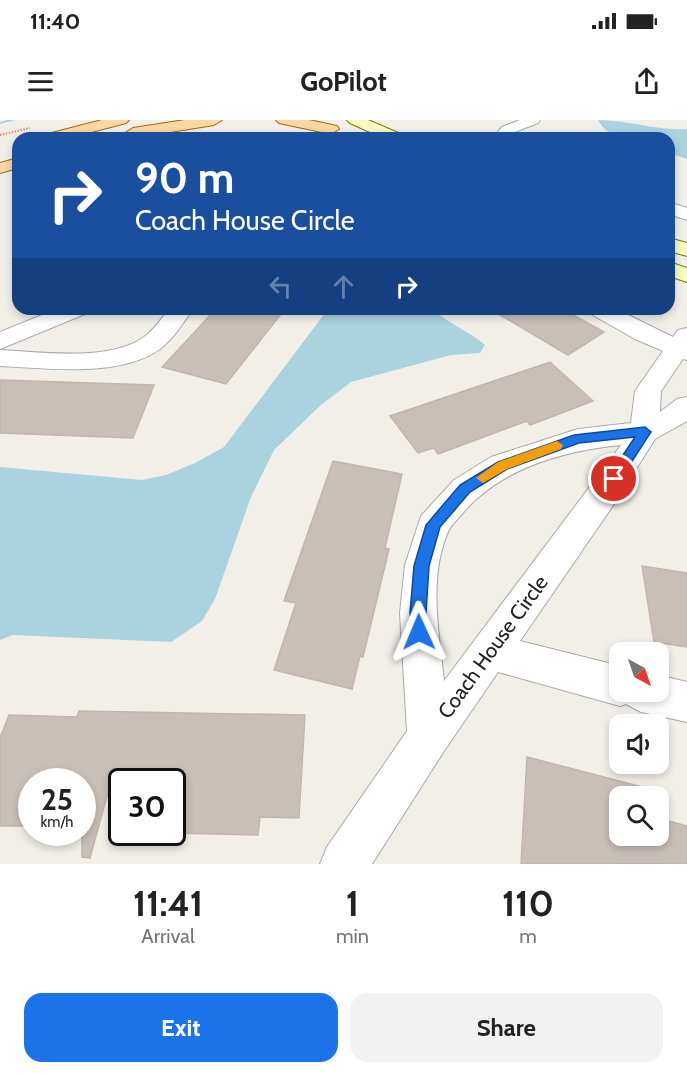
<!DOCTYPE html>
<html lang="en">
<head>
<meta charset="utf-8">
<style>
	:root { --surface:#fff; --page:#f2f2f2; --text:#222; --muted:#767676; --accent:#1a73e8 }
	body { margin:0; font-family:Cabin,sans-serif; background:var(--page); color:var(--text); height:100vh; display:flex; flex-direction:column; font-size:22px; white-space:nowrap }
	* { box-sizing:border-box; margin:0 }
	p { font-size:20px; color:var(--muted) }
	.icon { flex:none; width:33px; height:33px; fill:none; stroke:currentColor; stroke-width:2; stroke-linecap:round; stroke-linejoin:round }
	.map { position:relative; height:744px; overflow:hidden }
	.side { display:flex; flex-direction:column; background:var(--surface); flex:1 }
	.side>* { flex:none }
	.hud { position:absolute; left:12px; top:12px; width:663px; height:183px; border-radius:18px; box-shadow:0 3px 9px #0003; background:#1a4fa0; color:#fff; overflow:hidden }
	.needle { width:39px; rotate:140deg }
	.fabs { position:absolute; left:609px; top:522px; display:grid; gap:12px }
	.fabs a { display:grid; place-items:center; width:60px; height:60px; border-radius:12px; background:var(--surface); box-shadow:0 3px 9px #0003; font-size:30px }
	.speed { position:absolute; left:18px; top:648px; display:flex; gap:12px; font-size:30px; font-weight:700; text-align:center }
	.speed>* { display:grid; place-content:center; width:78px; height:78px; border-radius:50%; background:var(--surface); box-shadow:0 3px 9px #0003; line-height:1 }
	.speed small { font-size:15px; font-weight:400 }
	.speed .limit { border:3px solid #111; border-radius:9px; background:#fff; color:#111 }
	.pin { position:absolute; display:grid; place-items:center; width:51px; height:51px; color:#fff; margin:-26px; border:3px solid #fff; border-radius:50%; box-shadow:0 2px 6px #0007 }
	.me { position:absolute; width:66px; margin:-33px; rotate:359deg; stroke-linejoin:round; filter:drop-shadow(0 0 4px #0008) }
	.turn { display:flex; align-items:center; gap:21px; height:126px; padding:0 24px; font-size:27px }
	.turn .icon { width:78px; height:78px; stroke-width:2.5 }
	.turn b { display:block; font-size:42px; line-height:51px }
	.lanes { display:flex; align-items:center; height:57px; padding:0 24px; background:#0003; justify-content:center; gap:30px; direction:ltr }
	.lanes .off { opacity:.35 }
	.eta { display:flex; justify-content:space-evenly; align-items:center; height:102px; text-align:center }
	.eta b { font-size:36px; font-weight:800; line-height:42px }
	.button { display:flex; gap:12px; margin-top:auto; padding:12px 24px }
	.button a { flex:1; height:69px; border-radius:18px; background:var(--accent); color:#fff; font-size:24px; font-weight:800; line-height:69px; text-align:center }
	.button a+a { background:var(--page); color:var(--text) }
	.status { display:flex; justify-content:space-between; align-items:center; height:42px; padding:0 30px; background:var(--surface); direction:ltr }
	.status svg { height:16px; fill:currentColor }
	header { display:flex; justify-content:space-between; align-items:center; height:78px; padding:0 24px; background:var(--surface); font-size:27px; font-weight:800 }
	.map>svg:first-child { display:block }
	.water { fill:#aad3df }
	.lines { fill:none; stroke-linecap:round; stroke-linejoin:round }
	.stream { fill:#aad3df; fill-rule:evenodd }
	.building { fill:#c7bfb8; stroke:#c4b6ab; stroke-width:1.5 }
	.street-casing { stroke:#a9a9a9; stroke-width:2 }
	.secondary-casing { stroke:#707d05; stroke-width:2 }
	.primary-casing { stroke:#a06b00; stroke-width:2 }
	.path { stroke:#fa8072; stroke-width:2; stroke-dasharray:1.5 1.5; stroke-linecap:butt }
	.street { fill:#fff; fill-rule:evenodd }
	.secondary { fill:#f7fabf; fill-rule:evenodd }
	.primary { fill:#fcd6a4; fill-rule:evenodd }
	.route { fill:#1a73e8; stroke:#114b97; stroke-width:1.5 }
	.slow { fill:#f59e0b }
	.labels { text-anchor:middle; stroke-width:6; stroke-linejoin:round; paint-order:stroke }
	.near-street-label { font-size:21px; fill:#222; stroke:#fff }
</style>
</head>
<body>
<div class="status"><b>11:40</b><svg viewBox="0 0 49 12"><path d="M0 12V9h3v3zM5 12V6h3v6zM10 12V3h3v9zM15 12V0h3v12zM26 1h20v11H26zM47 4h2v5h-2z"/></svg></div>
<header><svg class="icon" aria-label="menu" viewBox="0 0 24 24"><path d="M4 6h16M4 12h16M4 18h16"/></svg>GoPilot<svg class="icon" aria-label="share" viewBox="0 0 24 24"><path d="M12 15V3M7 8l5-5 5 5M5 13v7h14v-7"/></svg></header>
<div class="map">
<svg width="687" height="744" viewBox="0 0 687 744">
	<rect width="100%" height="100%" fill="#f2efe9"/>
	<g class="water">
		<path d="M 598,0 C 628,0 657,11 687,9 L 687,39 L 669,33 L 669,18 C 645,18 611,25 598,0 Z"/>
		<path d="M 328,189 L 432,189 C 449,204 469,211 485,225 L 480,233 L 451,235 L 351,262 L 321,285 L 274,330 L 251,377 L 215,479 L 202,501 L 171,522 L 13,515 L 0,520 L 0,347 L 142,360 L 166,355 L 195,343 L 224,327 Z"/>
	</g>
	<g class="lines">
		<path class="stream" d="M 7,0 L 15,0 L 0,4 L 0,2 Z"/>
	</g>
	<g class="building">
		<path d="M 216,189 L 285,189 L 226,264 L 162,247 Z"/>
		<path d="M 490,189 L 563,189 L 604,212 L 568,235 Z"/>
		<path d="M 550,242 L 593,281 L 530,305 L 527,301 L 438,334 L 434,328 L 418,333 L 390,296 Z"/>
		<path d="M 0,260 L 154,265 L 133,318 L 0,313 Z"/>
		<path d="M 333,341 L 402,354 L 385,428 L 389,429 L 363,537 L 360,536 L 352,569 L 274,550 L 296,483 L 284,481 Z"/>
		<path d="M 642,446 L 687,453 L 687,527 L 654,522 Z"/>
		<path d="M 79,591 L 305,595 L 299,698 L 260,697 L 258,715 L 172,713 L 172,658 L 112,658 L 90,738 L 82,737 L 82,662 L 32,662 L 32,706 L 0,706 L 0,618 L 9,595 L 77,597 Z"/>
		<path d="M 527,637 L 643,667 L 644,676 L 620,676 L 620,716 L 658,716 L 658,698 L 687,706 L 687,744 L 521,744 Z"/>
	</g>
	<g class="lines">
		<g class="street-casing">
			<g id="street">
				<path d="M 520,0 L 540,0 L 538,3 L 512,13 L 509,18 L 493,18 L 502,7 Z"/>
				<path d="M 669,82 L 687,88 L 687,100 L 669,94 Z"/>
				<path d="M 57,189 L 89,189 L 85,194 L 0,229 L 0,212 Z"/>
				<path d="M 169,189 L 193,189 C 183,203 174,218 160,229 C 120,258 47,248 0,246 L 0,230 C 41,232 109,242 144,217 C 154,210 161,199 169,189 Z"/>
				<path d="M 587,189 L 616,189 L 673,217 L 678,210 L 687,208 L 687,240 L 683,239 L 661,271 L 660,292 L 677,279 L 687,277 L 687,301 L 655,319 L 614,384 L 520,521 L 620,546 L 620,572 L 658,572 L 658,555 L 687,562 L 687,602 L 641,592 L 626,584 L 620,586 L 498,552 L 444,631 L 372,744 L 320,744 L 327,727 L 407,611 L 400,493 L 405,445 L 421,396 L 454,360 L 491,337 L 578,309 L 631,303 L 635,271 L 663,231 L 635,219 L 591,194 ZM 621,325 L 444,561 C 439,513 428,458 448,412 C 450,406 457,400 462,394 C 501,348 562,331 621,325 Z"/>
			</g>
		</g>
		<g class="secondary-casing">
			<g id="secondary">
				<path d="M 347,0 L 368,0 L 403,15 L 405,18 L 383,18 L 350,3 Z"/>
				<path d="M 669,118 L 687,123 L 687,136 L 669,131 Z"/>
				<path d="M 669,142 L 687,148 L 687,162 L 669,156 Z"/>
			</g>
		</g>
		<g class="primary-casing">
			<g id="primary">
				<path d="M 102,0 L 129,0 L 126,3 L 69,18 L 42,18 L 44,15 Z"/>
				<path d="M 185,0 L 222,0 L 214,5 L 133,18 L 125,13 L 133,8 Z"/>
				<path d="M 276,0 L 309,0 L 337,6 L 339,9 L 331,14 L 279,3 Z"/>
				<path d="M 18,38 L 18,48 L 0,53 L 0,43 Z"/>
			</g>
		</g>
		<path class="path" d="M 0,15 L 30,8"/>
		<use href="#street" class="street"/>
		<use href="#secondary" class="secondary"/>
		<use href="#primary" class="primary"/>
	</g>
	<path class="route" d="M 645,307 L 651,312 L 618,363 L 614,365 L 607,359 L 635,317 L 579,323 L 507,349 L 470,372 L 440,407 L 429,446 L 426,493 L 428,512 L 425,517 L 419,519 L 414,517 L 410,493 L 414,446 L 426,405 L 460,365 L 498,342 L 574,315 Z"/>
	<path class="slow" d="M 557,321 L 563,325 L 561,329 L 507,349 L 483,363 L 476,358 L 498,342 Z"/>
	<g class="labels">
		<g class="near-street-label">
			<text transform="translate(493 527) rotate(-54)" y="7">Coach House Circle</text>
		</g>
	</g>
</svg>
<div class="fabs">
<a><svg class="needle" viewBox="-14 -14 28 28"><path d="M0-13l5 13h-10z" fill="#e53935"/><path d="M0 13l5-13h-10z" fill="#767676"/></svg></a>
<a><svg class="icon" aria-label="sound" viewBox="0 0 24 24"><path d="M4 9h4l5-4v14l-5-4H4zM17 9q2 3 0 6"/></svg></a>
<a><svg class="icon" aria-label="search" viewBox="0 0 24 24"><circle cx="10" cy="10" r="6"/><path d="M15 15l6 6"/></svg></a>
</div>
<div class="speed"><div>25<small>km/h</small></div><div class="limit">30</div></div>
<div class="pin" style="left:614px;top:359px;background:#d93025"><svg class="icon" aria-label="arrive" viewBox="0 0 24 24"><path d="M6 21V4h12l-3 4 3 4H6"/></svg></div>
<svg class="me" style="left:419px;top:512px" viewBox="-20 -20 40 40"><path d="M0-17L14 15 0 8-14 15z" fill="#1a73e8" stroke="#fff" stroke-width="4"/></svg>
<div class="hud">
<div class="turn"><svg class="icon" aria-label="right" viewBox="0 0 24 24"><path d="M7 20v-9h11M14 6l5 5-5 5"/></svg><div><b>90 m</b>Coach House Circle</div></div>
<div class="lanes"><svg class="icon off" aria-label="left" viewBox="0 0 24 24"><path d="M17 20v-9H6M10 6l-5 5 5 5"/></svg><svg class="icon off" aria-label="ahead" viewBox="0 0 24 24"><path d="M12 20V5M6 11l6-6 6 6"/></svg><svg class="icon" aria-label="right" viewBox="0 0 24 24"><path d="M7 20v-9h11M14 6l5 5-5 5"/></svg></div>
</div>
</div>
<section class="side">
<div class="eta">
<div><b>11:41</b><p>Arrival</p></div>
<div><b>1</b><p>min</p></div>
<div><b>110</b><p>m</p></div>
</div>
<div class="button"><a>Exit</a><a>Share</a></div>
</section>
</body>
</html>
